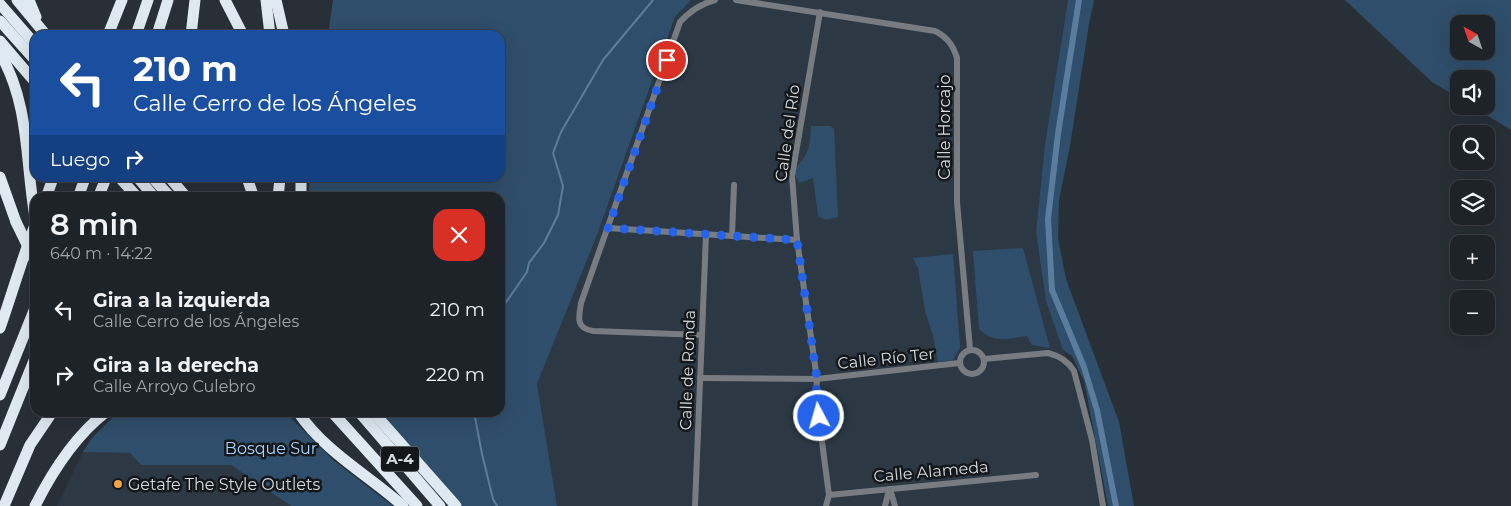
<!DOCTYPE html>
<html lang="es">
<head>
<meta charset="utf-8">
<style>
	:root { --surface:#1e2329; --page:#262b31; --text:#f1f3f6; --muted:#a1a4a8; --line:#3c4046 }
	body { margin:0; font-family:Montserrat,sans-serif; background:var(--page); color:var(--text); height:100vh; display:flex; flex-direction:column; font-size:19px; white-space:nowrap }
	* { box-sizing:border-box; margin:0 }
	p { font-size:16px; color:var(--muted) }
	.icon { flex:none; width:28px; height:28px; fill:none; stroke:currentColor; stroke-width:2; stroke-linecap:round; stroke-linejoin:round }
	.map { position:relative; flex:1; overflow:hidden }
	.drawer { position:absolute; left:30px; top:192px; width:475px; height:225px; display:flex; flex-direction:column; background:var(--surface); border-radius:15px; box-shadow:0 5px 20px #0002,0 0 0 1px var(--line) }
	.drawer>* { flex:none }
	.hud { position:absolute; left:30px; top:30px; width:475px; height:152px; border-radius:15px; box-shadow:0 5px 20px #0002,0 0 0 1px var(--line); background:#1a4fa0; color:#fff; overflow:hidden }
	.needle { width:32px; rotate:320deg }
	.controls { position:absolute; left:1450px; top:15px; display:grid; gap:10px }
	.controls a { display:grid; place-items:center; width:45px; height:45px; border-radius:10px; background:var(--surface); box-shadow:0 5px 20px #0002,0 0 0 1px var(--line); font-size:25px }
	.pin { position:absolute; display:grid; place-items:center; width:42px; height:42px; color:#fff; margin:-21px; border:2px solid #fff; border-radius:50%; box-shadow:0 1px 5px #0007 }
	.me { position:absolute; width:55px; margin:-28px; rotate:354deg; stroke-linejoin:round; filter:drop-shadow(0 0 4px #0008) }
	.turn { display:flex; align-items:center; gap:18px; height:105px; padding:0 20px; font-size:22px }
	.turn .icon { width:65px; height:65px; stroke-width:2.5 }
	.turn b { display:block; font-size:35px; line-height:42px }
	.then { display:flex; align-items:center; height:48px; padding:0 20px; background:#0003; gap:10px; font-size:19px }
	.round { display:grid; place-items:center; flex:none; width:52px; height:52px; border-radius:15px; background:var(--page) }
	.head { display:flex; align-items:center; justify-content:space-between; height:85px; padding:0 20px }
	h1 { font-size:30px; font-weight:600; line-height:38px }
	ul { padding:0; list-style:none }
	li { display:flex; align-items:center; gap:15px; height:65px; padding:0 20px }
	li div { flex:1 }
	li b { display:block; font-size:19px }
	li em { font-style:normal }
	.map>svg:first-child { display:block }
	.built { fill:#2c3945 }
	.green { fill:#2f4e6b; fill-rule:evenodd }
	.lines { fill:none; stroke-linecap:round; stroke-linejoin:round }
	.stream { stroke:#5a7d9e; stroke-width:2 }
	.canal { stroke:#5a7d9e; stroke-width:6 }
	.street { stroke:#787c80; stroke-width:6 }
	.highway { stroke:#dfe9f2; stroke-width:11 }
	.highway-bridge { stroke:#dfe9f2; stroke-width:11 }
	.route { stroke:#2563eb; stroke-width:9; stroke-dasharray:0 16.2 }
	.poi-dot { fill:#f3a443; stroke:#14171a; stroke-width:2 }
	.labels { text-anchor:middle; stroke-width:5; stroke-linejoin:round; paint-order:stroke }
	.shield { fill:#14171a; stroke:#9ca0a5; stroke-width:1 }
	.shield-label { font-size:15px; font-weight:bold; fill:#d6dbe0 }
	.street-label { font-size:16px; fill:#d6dbe0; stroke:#14171a }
	.park-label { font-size:16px; fill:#a7d3fe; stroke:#14171a }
	.poi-label { font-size:16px; fill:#d6dbe0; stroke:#14171a; text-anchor:start }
</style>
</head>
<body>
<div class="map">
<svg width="1511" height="506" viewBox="0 0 1511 506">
	<rect width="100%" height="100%" fill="#282f37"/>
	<g class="built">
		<path d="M 691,0 L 1068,0 L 1045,144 L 1036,232 L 1046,301 L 1081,399 L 1106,506 L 557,506 L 537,384 L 597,235 L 676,16 Z"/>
		<path d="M 83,452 L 130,453 L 141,465 L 231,465 L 291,506 L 57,506 Z"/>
	</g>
	<g class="green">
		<path d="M 333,0 L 691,0 L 675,17 L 597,235 L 537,384 L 557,506 L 461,506 L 381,413 L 500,412 L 500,198 L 308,198 L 310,178 L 500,178 L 500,35 L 328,35 Z"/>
		<path d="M 1068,0 L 1094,0 L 1089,24 L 1070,146 L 1059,200 L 1058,238 L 1066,279 L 1119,422 L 1134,506 L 1108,506 L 1084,381 L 1072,356 L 1063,350 L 1046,301 L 1036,232 L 1045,144 Z"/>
		<path d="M 1345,0 L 1511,0 L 1511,130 L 1472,106 L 1486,106 L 1486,79 L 1459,79 L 1459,98 L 1432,82 ZM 1459,24 L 1486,24 L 1486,51 L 1459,51 Z"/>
		<path d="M 811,126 L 830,126 L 834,129 L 838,217 L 826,220 L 818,216 L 813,178 L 799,183 L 793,170 C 809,155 810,147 811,126 Z"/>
		<path d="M 1023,248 L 1050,348 L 1032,345 L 1027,336 C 1007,338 995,344 979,329 L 973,251 Z"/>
		<path d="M 953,254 L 960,347 L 953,360 L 938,362 L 933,336 L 925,311 L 918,268 L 913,258 Z"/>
		<path d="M 117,413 L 288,413 L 291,418 L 333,460 L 393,506 L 291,506 L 231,465 L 141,465 L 130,453 L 83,452 L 91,439 Z"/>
	</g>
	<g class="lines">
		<g class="stream">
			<path d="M 500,311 L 527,272 L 529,263 L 544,243 L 558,215 L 563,186 L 553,153 L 561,132 L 603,60 L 653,0"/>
			<path d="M 474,412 L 482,454 L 493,499 L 497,506"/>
		</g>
		<path class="canal" d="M 1079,0 L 1058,134 L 1048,219 L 1052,290 L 1084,367 L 1097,410 L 1116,506"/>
		<g class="street">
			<path d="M 736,0 L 935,31 C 947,37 953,45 957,58 L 957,202 L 970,349"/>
			<path d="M 820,12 L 792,176 L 797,240 L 817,379 L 816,396 L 829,495 L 826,506"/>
			<path d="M 608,228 L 797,240"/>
			<path d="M 732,236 L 734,185"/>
			<path d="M 702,335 L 593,331 C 575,328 579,317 581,303 L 680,22 C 690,11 700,4 715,0"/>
			<circle cx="972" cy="362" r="12"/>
			<path d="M 984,359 L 1048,353 C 1060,356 1068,361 1074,371 L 1092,440 L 1103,506"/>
			<path d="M 700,378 L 817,379 L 959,363"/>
			<path d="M 890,489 L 895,506"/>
			<path d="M 829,495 L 1036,475"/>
			<path d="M 695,506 L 706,235"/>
			<path d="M 885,506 L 889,490"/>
		</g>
		<g class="highway">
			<path d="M 17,0 L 46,35"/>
			<path d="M 29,0 L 36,17"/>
			<path d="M 225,0 L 243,35"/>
			<path d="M 266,0 L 270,35"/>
			<path d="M 276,0 L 284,35"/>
			<path d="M 0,4 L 35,44"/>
			<path d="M 0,21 L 35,60"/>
			<path d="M 108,35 L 122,0"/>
			<path d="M 136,35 L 148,0"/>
			<path d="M 157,35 L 168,0"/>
			<path d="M 191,35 L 195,0"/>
			<path d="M 0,41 L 35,82"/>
			<path d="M 0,53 C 30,105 25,160 35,217"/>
			<path d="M 0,177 L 16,222"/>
			<path d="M 120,178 L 138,198"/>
			<path d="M 138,178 L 155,198"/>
			<path d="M 153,178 L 171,198"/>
			<path d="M 170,178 L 187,198"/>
			<path d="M 247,178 L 254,198"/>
			<path d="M 301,178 L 301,198"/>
			<path d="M 46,198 L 53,178"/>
			<path d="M 78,198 L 85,178"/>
			<path d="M 98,198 L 106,178"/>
			<path d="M 278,198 L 280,178"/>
			<path d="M 0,328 C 12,294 22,259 35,225"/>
			<path d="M 0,395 L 35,308"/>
			<path d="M 298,412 C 324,451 368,475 403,506"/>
			<path d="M 332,412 L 417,506"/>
			<path d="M 359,412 L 440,506"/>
			<path d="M 373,412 L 456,506"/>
			<path d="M 0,445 L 35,358"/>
			<path d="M 4,506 L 30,445 L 51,414"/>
			<path d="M 35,506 C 52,472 75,436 106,412"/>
		</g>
		<path class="highway-bridge" d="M 16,222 L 35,261"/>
	</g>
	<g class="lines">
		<path class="route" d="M 667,60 L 608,228 L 797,240 L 817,379 L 816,396 L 819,416"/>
	</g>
	<circle class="poi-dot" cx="118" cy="484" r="5"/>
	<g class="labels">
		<rect class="shield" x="381" y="446.5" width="38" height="25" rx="4"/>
		<g class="shield-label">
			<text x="400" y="464">A-4</text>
		</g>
		<g class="street-label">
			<text transform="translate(944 127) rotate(-90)" y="6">Calle Horcajo</text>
			<text transform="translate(787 133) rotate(-82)" y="6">Calle del Río</text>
			<text transform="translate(886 358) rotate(-6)" y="6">Calle Río Ter</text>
			<text transform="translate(687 370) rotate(-88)" y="6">Calle de Ronda</text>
			<text transform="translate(931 471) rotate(-5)" y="6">Calle Alameda</text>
		</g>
		<g class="park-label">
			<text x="271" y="454">Bosque Sur</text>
		</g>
		<g class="poi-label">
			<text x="128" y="490">Getafe The Style Outlets</text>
		</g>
	</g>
</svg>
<div class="controls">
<a><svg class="needle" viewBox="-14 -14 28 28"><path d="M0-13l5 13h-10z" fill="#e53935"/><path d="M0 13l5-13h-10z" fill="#a1a4a8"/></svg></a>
<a><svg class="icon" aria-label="sound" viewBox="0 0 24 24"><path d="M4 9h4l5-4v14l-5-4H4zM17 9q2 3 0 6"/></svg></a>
<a><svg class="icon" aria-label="search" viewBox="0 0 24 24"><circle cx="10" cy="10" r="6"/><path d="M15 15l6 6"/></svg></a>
<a><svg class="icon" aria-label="layers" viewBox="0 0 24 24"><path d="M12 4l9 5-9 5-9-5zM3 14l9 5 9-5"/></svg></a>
<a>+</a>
<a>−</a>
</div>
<div class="pin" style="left:667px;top:60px;background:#d93025"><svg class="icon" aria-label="arrive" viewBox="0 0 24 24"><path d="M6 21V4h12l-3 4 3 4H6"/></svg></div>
<svg class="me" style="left:819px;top:416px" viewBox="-20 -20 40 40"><circle r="17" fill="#2563eb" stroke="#fff" stroke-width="3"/><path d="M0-11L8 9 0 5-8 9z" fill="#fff"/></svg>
<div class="hud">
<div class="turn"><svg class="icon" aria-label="left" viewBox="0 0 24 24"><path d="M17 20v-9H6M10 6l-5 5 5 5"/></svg><div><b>210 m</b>Calle Cerro de los Ángeles</div></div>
<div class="then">Luego<svg class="icon" aria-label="right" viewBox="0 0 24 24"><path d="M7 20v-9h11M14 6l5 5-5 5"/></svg></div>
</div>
<section class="drawer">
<div class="head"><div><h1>8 min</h1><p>640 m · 14:22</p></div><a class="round" style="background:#d93025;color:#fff"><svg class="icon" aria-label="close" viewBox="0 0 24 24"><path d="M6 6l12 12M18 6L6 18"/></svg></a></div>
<ul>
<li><svg class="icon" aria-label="left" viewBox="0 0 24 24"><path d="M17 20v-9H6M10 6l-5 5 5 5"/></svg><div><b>Gira a la izquierda</b><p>Calle Cerro de los Ángeles</p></div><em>210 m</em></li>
<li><svg class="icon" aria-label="right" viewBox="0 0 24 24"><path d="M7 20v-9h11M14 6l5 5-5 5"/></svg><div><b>Gira a la derecha</b><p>Calle Arroyo Culebro</p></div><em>220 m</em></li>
</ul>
</section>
</div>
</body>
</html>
